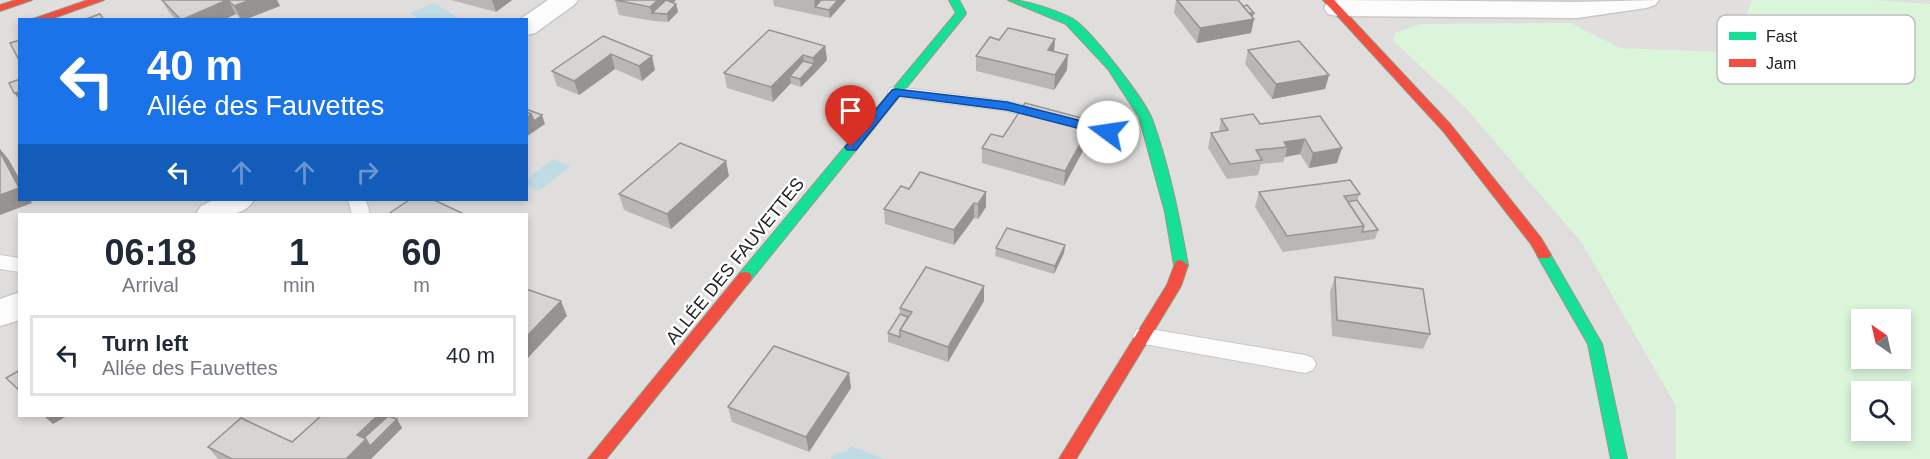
<!DOCTYPE html>
<html lang="en">
<head>
<meta charset="utf-8">
<style>
	:root { --surface:#fff; --page:#f2f2f3; --text:#1f2937; --muted:#747a83; --line:#e0e1e3 }
	body { margin:0; font-family:Arial,sans-serif; background:var(--page); color:var(--text); height:100vh; display:flex; flex-direction:column; font-size:22px; white-space:nowrap }
	* { box-sizing:border-box; margin:0 }
	p { font-size:20px; color:var(--muted) }
	.icon { flex:none; width:33px; height:33px; fill:none; stroke:currentColor; stroke-width:2; stroke-linecap:round; stroke-linejoin:round }
	.map { position:relative; flex:1; overflow:hidden }
	.details { position:absolute; left:18px; top:213px; width:510px; height:204px; display:flex; flex-direction:column; background:var(--surface); border-radius:0px; box-shadow:0 3px 9px #0003 }
	.details>* { flex:none }
	.banner { position:absolute; left:18px; top:18px; width:510px; height:183px; border-radius:0px; box-shadow:0 3px 9px #0003; background:#1a73e8; color:#fff; overflow:hidden }
	.needle { width:39px; rotate:326deg }
	.buttons { position:absolute; left:1851px; top:309px; display:grid; gap:12px }
	.buttons a { display:grid; place-items:center; width:60px; height:60px; border-radius:0px; background:var(--surface); box-shadow:0 3px 9px #0003; font-size:30px }
	.pin { position:absolute; display:grid; place-items:center; width:51px; height:51px; color:#fff; margin:-62px -26px; border-radius:50% 50% 50% 0; rotate:-45deg; box-shadow:0 0 6px #0007 }
	.pin .icon { rotate:45deg }
	.me { position:absolute; width:66px; margin:-33px; rotate:284deg; stroke-linejoin:round; filter:drop-shadow(0 0 4px #0008) }
	.turn { display:flex; align-items:center; gap:21px; height:126px; padding:0 30px; font-size:27px }
	.turn .icon { width:78px; height:78px; stroke-width:2.5 }
	.turn b { display:block; font-size:42px; line-height:51px }
	.lanes { display:flex; align-items:center; height:57px; padding:0 30px; background:#0003; justify-content:center; gap:30px; direction:ltr }
	.lanes .off { opacity:.35 }
	.eta { display:flex; justify-content:space-evenly; align-items:center; height:102px; text-align:center }
	.eta b { font-size:36px; font-weight:800; line-height:42px }
	ul { padding:0; list-style:none }
	li { display:flex; align-items:center; gap:18px; height:81px; margin:0 12px 9px; padding:0 18px; border:3px solid var(--line); border-radius:0px }
	li div { flex:1 }
	li b { display:block; font-size:22px }
	li em { font-style:normal }
	.map>svg:first-child { display:block }
	.residential { fill:#dfdedc; fill-rule:evenodd }
	.park { fill:#daf5da; fill-rule:evenodd }
	.parking { fill:#e0dfde }
	.water { fill:#bfdbe3 }
	.lines { fill:none; stroke-linecap:round; stroke-linejoin:round }
	.lane-casing { stroke:#c9c8c7; stroke-width:2 }
	.street-casing { stroke:#c9c8c7; stroke-width:3 }
	.fast-casing { stroke:#999a82; stroke-width:2 }
	.jam-casing { stroke:#999a82; stroke-width:2 }
	.lane { fill:#fdfcfc; fill-rule:evenodd }
	.street { fill:#fdfcfc; fill-rule:evenodd }
	.fast { fill:#16e098; fill-rule:evenodd }
	.jam { fill:#f24e42; fill-rule:evenodd }
	.wall { fill:#b9b6b5 }
	.shaded-wall { fill:#969493 }
	.building { fill:#d7d4d2; stroke:#969493; stroke-width:1.5 }
	.route { fill:#1a73e8; stroke:#114b97; stroke-width:1.5 }
	.labels { text-anchor:middle; stroke-width:5; stroke-linejoin:round; paint-order:stroke }
	.street-label { font-size:18px; fill:#222; stroke:#fff }
	.key { fill:#fff; stroke:#bdbdbd; stroke-width:1.5 }
	.key-label { font-size:16px; fill:#222 }
</style>
</head>
<body>
<div class="map">
<svg width="1930" height="459" viewBox="0 0 1930 459">
	<rect width="100%" height="100%" fill="#f0eeeb"/>
	<path class="residential" d="M 0,0 L 1930,0 L 1930,459 L 0,459 ZM 20,20 L 526,20 L 526,200 L 20,200 ZM 20,214 L 526,214 L 526,416 L 20,416 ZM 1862,320 L 1900,320 L 1900,358 L 1862,358 ZM 1862,392 L 1900,392 L 1900,430 L 1862,430 Z"/>
	<path class="park" d="M 1752,0 L 1875,0 L 1930,4 L 1930,459 L 1676,459 L 1676,406 L 1582,243 L 1465,107 L 1393,41 L 1395,33 L 1420,24 L 1571,23 L 1621,48 L 1731,52 ZM 1862,320 L 1900,320 L 1900,358 L 1862,358 ZM 1862,392 L 1900,392 L 1900,430 L 1862,430 Z"/>
	<g class="parking">
		<path d="M 27,0 L 99,0 L 35,19 L 20,20 L 19,24 L 0,30 L 0,8 Z"/>
		<path d="M 1646,0 L 1752,0 L 1731,52 L 1621,48 L 1571,23 L 1563,10 L 1577,10 Z"/>
	</g>
	<g class="water">
		<path d="M 434,3 L 460,19 L 419,19 L 410,13 Z"/>
		<path d="M 553,159 L 570,166 L 539,191 L 527,185 L 527,179 Z"/>
		<path d="M 851,446 L 884,459 L 831,459 L 834,454 L 847,451 Z"/>
	</g>
	<g class="lines">
		<g class="lane-casing">
			<g id="lane">
				<path d="M 896,87 L 1007,101 L 1114,128 L 1117,132 L 1114,136 L 1108,138 L 1007,111 L 890,96 L 888,92 L 890,88 Z"/>
				<path d="M 348,200 L 366,200 L 370,214 L 352,214 Z"/>
				<path d="M 0,255 L 20,258 L 20,272 L 0,269 Z"/>
				<path d="M 1144,328 L 1305,355 L 1313,358 L 1316,364 L 1313,370 L 1305,373 L 1144,344 L 1136,342 L 1133,336 L 1136,330 Z"/>
			</g>
		</g>
		<g class="street-casing">
			<g id="street">
				<path d="M 548,0 L 578,0 L 574,5 L 535,33 L 526,35 L 526,20 L 519,20 Z"/>
				<path d="M 1337,0 L 1577,2 L 1659,0 L 1655,5 L 1646,8 L 1577,18 L 1337,16 L 1328,14 L 1324,8 L 1328,2 Z"/>
				<path d="M 213,200 L 254,200 C 242,220 217,214 196,214 L 201,206 Z"/>
				<path d="M 20,292 L 20,320 L 0,326 L 0,299 Z"/>
			</g>
		</g>
		<g class="fast-casing">
			<g id="fast">
				<path d="M 949,0 L 959,0 L 966,13 L 965,15 L 750,281 L 740,281 L 738,277 L 740,273 L 956,13 Z"/>
				<path d="M 1008,0 C 1026,0 1056,10 1073,19 C 1091,30 1144,99 1152,119 C 1169,165 1179,216 1188,265 L 1186,269 L 1181,270 L 1174,265 L 1165,212 L 1139,117 L 1108,69 L 1066,24 Z"/>
				<path d="M 1544,250 L 1549,252 L 1602,344 L 1627,459 L 1611,459 L 1588,344 L 1537,255 Z"/>
			</g>
		</g>
		<g class="jam-casing">
			<g id="jam">
				<path d="M 16,0 L 32,0 L 0,11 L 0,5 Z"/>
				<path d="M 88,0 L 104,0 L 48,20 L 30,20 Z"/>
				<path d="M 1323,0 L 1334,0 L 1451,125 L 1541,238 L 1551,255 L 1549,258 L 1539,258 L 1531,244 L 1443,131 Z"/>
				<path d="M 1181,260 L 1188,265 L 1181,286 L 1076,459 L 1059,459 L 1167,285 L 1176,261 Z"/>
				<path d="M 745,272 L 750,273 L 752,277 L 750,281 L 606,459 L 588,459 L 740,273 Z"/>
			</g>
		</g>
		<use href="#lane" class="lane"/>
		<use href="#street" class="street"/>
		<use href="#fast" class="fast"/>
		<use href="#jam" class="jam"/>
	</g>
	<g class="wall">
		<path d="M 162,0 L 277,0 L 280,6 L 244,20 L 241,20 L 236,14 L 223,20 L 176,20 L 169,12 Z"/>
		<path d="M 451,0 L 512,0 L 496,12 Z"/>
		<path d="M 615,0 L 676,0 L 673,3 L 676,4 L 678,12 L 668,22 L 654,21 L 619,15 Z"/>
		<path d="M 773,0 L 846,0 L 830,18 L 774,6 Z"/>
		<path d="M 1176,0 L 1238,0 L 1254,19 L 1251,33 L 1197,43 L 1174,13 Z"/>
		<path d="M 603,36 L 655,70 L 642,81 L 615,69 L 579,95 L 557,86 L 552,71 Z"/>
		<path d="M 825,46 L 827,60 L 801,87 L 791,84 L 791,83 L 773,102 L 727,88 L 724,73 Z"/>
		<path d="M 1248,50 L 1329,75 L 1325,89 L 1272,99 L 1245,64 Z"/>
		<path d="M 1054,52 L 1067,70 L 1054,90 L 976,71 L 976,56 Z"/>
		<path d="M 1320,116 L 1337,163 L 1309,168 L 1300,154 L 1285,157 L 1283,162 L 1261,164 L 1258,175 L 1227,179 L 1208,148 L 1211,133 L 1219,132 L 1221,119 L 1260,124 Z"/>
		<path d="M 1093,121 L 1091,136 L 1064,186 L 982,163 L 982,148 L 1003,137 Z"/>
		<path d="M 729,176 L 671,229 L 624,210 L 619,194 Z"/>
		<path d="M 909,189 L 986,192 L 986,207 L 978,219 L 974,218 L 954,245 L 885,224 L 884,209 Z"/>
		<path d="M 1259,192 L 1360,194 L 1357,200 L 1378,230 L 1375,239 L 1283,252 L 1255,207 Z"/>
		<path d="M 1065,245 L 1064,253 L 1054,274 L 995,256 L 996,248 Z"/>
		<path d="M 1335,277 L 1430,334 L 1423,349 L 1332,336 L 1330,292 Z"/>
		<path d="M 984,301 L 948,362 L 888,342 L 888,333 L 900,314 L 900,308 Z"/>
		<path d="M 849,373 L 851,388 L 809,452 L 732,422 L 728,407 Z"/>
		<path d="M 397,419 L 402,428 L 371,459 L 218,459 L 208,447 L 292,442 Z"/>
	</g>
	<g class="shaded-wall">
		<path d="M 227,0 L 228,0 L 236,14 L 223,20 L 181,20 Z"/>
		<path d="M 250,0 L 277,0 L 280,6 L 244,20 L 242,20 L 234,6 Z"/>
		<path d="M 492,0 L 512,0 L 496,12 Z"/>
		<path d="M 658,0 L 676,0 L 662,13 L 652,13 L 654,21 L 650,7 Z"/>
		<path d="M 815,0 L 830,0 L 815,7 L 816,15 L 814,1 Z"/>
		<path d="M 838,0 L 846,0 L 830,18 L 829,10 Z"/>
		<path d="M 676,4 L 678,12 L 668,22 L 667,14 Z"/>
		<path d="M 1254,13 L 1252,19 L 1254,19 L 1251,33 L 1197,43 L 1200,28 L 1244,14 Z"/>
		<path d="M 1055,39 L 1054,54 L 1048,50 Z"/>
		<path d="M 825,46 L 827,60 L 815,73 L 813,58 Z"/>
		<path d="M 611,54 L 615,69 L 579,95 L 574,81 Z"/>
		<path d="M 803,55 L 804,70 L 790,76 L 791,83 L 773,102 L 771,87 Z"/>
		<path d="M 1068,55 L 1067,70 L 1054,90 L 1055,75 Z"/>
		<path d="M 652,56 L 655,70 L 642,81 L 639,66 Z"/>
		<path d="M 814,64 L 815,73 L 801,87 L 800,79 Z"/>
		<path d="M 1329,75 L 1325,89 L 1272,99 L 1276,84 Z"/>
		<path d="M 20,92 L 20,100 L 14,93 Z"/>
		<path d="M 531,114 L 542,115 L 545,124 L 526,137 L 526,118 Z"/>
		<path d="M 1093,121 L 1091,136 L 1064,186 L 1065,171 Z"/>
		<path d="M 1305,139 L 1300,154 L 1285,157 L 1287,147 L 1284,142 Z"/>
		<path d="M 1342,148 L 1337,163 L 1309,168 L 1313,153 Z"/>
		<path d="M 0,149 L 9,160 L 20,180 L 20,200 L 30,200 L 32,203 L 0,215 Z"/>
		<path d="M 726,161 L 729,176 L 671,229 L 667,214 Z"/>
		<path d="M 986,192 L 986,207 L 978,219 L 978,204 Z"/>
		<path d="M 974,203 L 974,218 L 954,245 L 954,230 Z"/>
		<path d="M 1065,245 L 1064,253 L 1054,274 L 1055,266 Z"/>
		<path d="M 984,286 L 984,301 L 948,362 L 948,347 Z"/>
		<path d="M 561,301 L 567,316 L 526,360 L 526,337 Z"/>
		<path d="M 849,373 L 851,388 L 809,452 L 806,437 Z"/>
		<path d="M 44,416 L 67,416 L 53,424 Z"/>
		<path d="M 377,416 L 388,416 L 397,419 L 402,428 L 371,459 L 346,459 L 357,435 Z"/>
	</g>
	<g class="building">
		<path d="M 162,0 L 227,0 L 181,20 Z"/>
		<path d="M 228,0 L 250,0 L 234,6 Z"/>
		<path d="M 615,0 L 658,0 L 650,7 Z"/>
		<path d="M 666,0 L 676,4 L 667,14 L 652,13 Z"/>
		<path d="M 821,0 L 838,0 L 829,10 L 815,7 Z"/>
		<path d="M 1177,0 L 1238,0 L 1254,19 L 1200,28 Z"/>
		<path d="M 1247,5 L 1254,13 L 1249,13 L 1243,6 Z"/>
		<path d="M 100,14 L 104,20 L 83,20 Z"/>
		<path d="M 1008,28 L 1055,39 L 1048,50 L 1068,55 L 1055,75 L 976,56 L 990,37 L 999,40 Z"/>
		<path d="M 769,30 L 825,46 L 813,58 L 803,55 L 771,87 L 724,73 Z"/>
		<path d="M 603,36 L 652,56 L 639,66 L 611,54 L 574,81 L 552,71 Z"/>
		<path d="M 20,40 L 20,62 L 10,43 Z"/>
		<path d="M 1299,41 L 1329,75 L 1276,84 L 1248,50 Z"/>
		<path d="M 803,61 L 814,64 L 800,79 L 790,76 Z"/>
		<path d="M 20,79 L 20,92 L 14,93 L 9,83 Z"/>
		<path d="M 1025,103 L 1093,121 L 1065,171 L 982,148 L 991,134 L 1003,137 Z"/>
		<path d="M 526,109 L 542,115 L 534,121 L 531,114 L 526,112 Z"/>
		<path d="M 526,112 L 531,114 L 526,118 Z"/>
		<path d="M 1253,114 L 1260,124 L 1320,116 L 1342,148 L 1313,153 L 1305,139 L 1284,142 L 1287,147 L 1256,150 L 1262,160 L 1230,164 L 1211,133 L 1228,130 L 1221,119 Z"/>
		<path d="M 680,143 L 726,161 L 667,214 L 619,194 Z"/>
		<path d="M 0,152 L 19,188 L 0,195 Z"/>
		<path d="M 920,172 L 986,192 L 978,204 L 974,203 L 954,230 L 884,209 L 901,186 L 909,189 Z"/>
		<path d="M 1350,180 L 1360,194 L 1344,196 L 1364,226 L 1287,236 L 1259,192 Z"/>
		<path d="M 409,200 L 434,200 L 464,214 L 393,214 L 390,213 Z"/>
		<path d="M 1357,200 L 1378,230 L 1362,232 L 1364,226 L 1348,202 Z"/>
		<path d="M 1007,228 L 1065,245 L 1055,266 L 996,248 Z"/>
		<path d="M 926,267 L 984,286 L 948,347 L 900,330 L 912,312 L 900,308 Z"/>
		<path d="M 1335,277 L 1423,289 L 1430,334 L 1337,320 Z"/>
		<path d="M 526,289 L 561,301 L 526,337 Z"/>
		<path d="M 900,314 L 908,317 L 900,330 L 900,337 L 888,333 Z"/>
		<path d="M 774,346 L 849,373 L 806,437 L 728,407 Z"/>
		<path d="M 20,370 L 20,391 L 6,378 Z"/>
		<path d="M 321,416 L 377,416 L 357,435 L 366,439 L 346,459 L 232,459 L 208,447 L 241,418 L 292,442 Z"/>
		<path d="M 388,416 L 397,419 L 370,446 L 366,439 L 364,438 Z"/>
	</g>
	<path class="route" d="M 896,89 L 1007,102 L 1113,129 L 1114,132 L 1108,136 L 1007,110 L 899,96 L 856,150 L 847,150 L 845,147 L 847,145 L 892,90 Z"/>
	<g class="labels">
		<g class="street-label">
			<text transform="translate(735 261) rotate(-51)" y="6">ALLÉE DES FAUVETTES</text>
		</g>
	</g>
	<rect x="1717" y="15" width="198" height="69" rx="9" class="key"/>
	<rect x="1729" y="32" width="27" height="8" fill="#16e098"/>
	<rect x="1729" y="59" width="27" height="8" fill="#f24e42"/>
	<g class="key-label">
		<text x="1766" y="42">Fast</text>
		<text x="1766" y="69">Jam</text>
	</g>
</svg>
<div class="buttons">
<a><svg class="needle" viewBox="-14 -14 28 28"><path d="M0-13l5 13h-10z" fill="#e53935"/><path d="M0 13l5-13h-10z" fill="#747a83"/></svg></a>
<a><svg class="icon" aria-label="search" viewBox="0 0 24 24"><circle cx="10" cy="10" r="6"/><path d="M15 15l6 6"/></svg></a>
</div>
<div class="pin" style="left:851px;top:147px;background:#d93025"><svg class="icon" aria-label="arrive" viewBox="0 0 24 24"><path d="M6 21V4h12l-3 4 3 4H6"/></svg></div>
<svg class="me" style="left:1108px;top:132px" viewBox="-20 -20 40 40"><circle r="19" fill="#fff"/><path d="M0-13L10 11 0 6-10 11z" fill="#1a73e8"/></svg>
<div class="banner">
<div class="turn"><svg class="icon" aria-label="left" viewBox="0 0 24 24"><path d="M17 20v-9H6M10 6l-5 5 5 5"/></svg><div><b>40 m</b>Allée des Fauvettes</div></div>
<div class="lanes"><svg class="icon" aria-label="left" viewBox="0 0 24 24"><path d="M17 20v-9H6M10 6l-5 5 5 5"/></svg><svg class="icon off" aria-label="ahead" viewBox="0 0 24 24"><path d="M12 20V5M6 11l6-6 6 6"/></svg><svg class="icon off" aria-label="ahead" viewBox="0 0 24 24"><path d="M12 20V5M6 11l6-6 6 6"/></svg><svg class="icon off" aria-label="right" viewBox="0 0 24 24"><path d="M7 20v-9h11M14 6l5 5-5 5"/></svg></div>
</div>
<section class="details">
<div class="eta">
<div><b>06:18</b><p>Arrival</p></div>
<div><b>1</b><p>min</p></div>
<div><b>60</b><p>m</p></div>
</div>
<ul>
<li><svg class="icon" aria-label="left" viewBox="0 0 24 24"><path d="M17 20v-9H6M10 6l-5 5 5 5"/></svg><div><b>Turn left</b><p>Allée des Fauvettes</p></div><em>40 m</em></li>
</ul>
</section>
</div>
</body>
</html>
